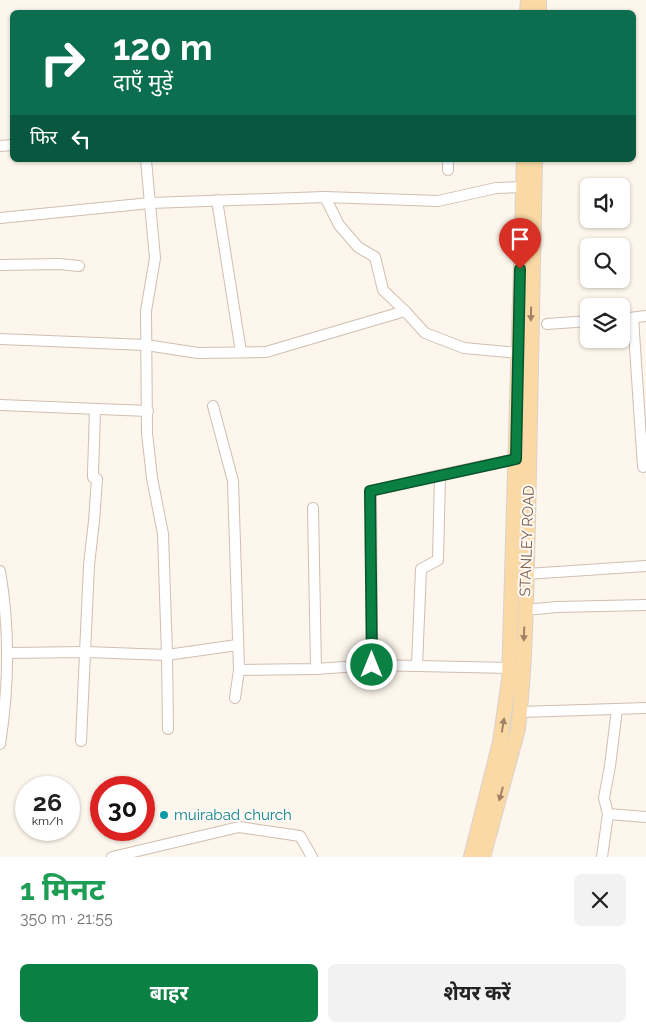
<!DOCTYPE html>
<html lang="hi">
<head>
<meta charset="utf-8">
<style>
	:root { --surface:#fff; --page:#f2f2f2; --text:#222; --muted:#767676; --accent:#0b8043 }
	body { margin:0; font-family:Raleway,"Noto Sans Devanagari",sans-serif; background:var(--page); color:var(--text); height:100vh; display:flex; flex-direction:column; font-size:19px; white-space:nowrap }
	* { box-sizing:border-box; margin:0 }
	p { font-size:16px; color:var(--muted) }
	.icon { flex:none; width:28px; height:28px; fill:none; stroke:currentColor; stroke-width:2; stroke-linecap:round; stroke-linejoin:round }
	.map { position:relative; height:857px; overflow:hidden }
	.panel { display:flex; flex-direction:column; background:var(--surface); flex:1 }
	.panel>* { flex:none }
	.guide { position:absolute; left:10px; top:10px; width:626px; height:152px; border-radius:8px; box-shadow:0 1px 4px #0004; background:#0b6e4f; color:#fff; overflow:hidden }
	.fabs { position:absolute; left:580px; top:178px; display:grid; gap:10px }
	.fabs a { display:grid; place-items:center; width:50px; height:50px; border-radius:8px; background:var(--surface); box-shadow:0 1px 4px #0004; font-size:25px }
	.speed { position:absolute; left:15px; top:776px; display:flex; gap:10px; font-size:25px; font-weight:700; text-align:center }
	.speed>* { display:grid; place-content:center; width:65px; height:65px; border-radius:50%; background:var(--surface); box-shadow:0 1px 4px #0004; line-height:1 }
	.speed small { font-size:12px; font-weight:400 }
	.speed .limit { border:8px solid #d22; background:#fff; color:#111 }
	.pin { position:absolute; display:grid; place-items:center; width:42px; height:42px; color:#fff; margin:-51px -21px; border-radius:50% 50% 50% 0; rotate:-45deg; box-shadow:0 0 5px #0007 }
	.pin .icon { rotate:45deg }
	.me { position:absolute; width:55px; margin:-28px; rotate:0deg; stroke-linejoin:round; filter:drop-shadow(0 0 4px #0008) }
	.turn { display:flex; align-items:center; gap:18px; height:105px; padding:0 20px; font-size:22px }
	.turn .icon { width:65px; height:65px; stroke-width:2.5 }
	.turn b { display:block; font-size:35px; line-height:42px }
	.then { display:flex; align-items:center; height:48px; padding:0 20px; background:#0003; gap:10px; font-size:19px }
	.round { display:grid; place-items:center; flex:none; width:52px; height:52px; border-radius:8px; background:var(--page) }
	.headline { display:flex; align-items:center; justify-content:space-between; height:85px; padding:0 20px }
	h1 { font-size:30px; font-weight:700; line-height:38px; color:#1e9e55 }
	.action { display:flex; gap:10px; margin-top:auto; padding:10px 20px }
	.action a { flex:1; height:58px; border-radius:8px; background:var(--accent); color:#fff; font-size:20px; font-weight:700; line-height:58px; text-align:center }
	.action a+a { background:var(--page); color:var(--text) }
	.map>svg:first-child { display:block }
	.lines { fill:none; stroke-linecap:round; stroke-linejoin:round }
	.minor-casing { stroke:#d1beb0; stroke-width:12 }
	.major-casing { stroke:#dad1cd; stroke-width:16 }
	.minor { stroke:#fff; stroke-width:10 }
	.major { stroke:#fbd9a5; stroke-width:14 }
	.oneway { fill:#a18267 }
	.route-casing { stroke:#07532c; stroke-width:12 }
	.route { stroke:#0b8043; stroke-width:9 }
	.culture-dot { fill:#0f9aa8; stroke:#fffaf3; stroke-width:2 }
	.labels { text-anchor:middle; stroke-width:4; stroke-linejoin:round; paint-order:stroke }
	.street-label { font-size:15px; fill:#7a5c4d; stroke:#fffaf3 }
	.culture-label { font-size:15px; fill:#0d838f; stroke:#fffaf3; text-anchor:start }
</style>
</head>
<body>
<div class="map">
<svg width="646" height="857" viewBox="0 0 646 857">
	<rect width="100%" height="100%" fill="#fdf6ec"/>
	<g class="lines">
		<g class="minor-casing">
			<g id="minor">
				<path d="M 0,146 L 12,145"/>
				<path d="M 146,160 L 155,258 L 146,311 L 147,433 L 152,478 L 163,534 L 167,655 L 168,729"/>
				<path d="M 448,160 L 448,170"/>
				<path d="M 325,197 L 438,201 L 496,188 L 523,187"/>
				<path d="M 217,200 L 241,352"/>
				<path d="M 0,218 L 150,203 L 325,197 L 339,225 L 358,247 L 375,257 L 383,290 L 405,311 L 425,333 L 464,348 L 518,353"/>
				<path d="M 0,265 L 59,264 L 79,266"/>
				<path d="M 633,318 L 643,467 L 646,466"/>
				<path d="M 621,319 L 646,316"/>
				<path d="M 547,324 L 589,321"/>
				<path d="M 0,339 L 146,345 L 198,353 L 266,352 L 405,311"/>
				<path d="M 0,405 L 148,411"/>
				<path d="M 213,406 L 233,481 L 239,670 L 235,698"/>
				<path d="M 313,508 L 316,669"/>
				<path d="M 0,571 C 10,629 9,687 0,744"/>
				<path d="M 527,574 L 646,566"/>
				<path d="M 525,610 L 557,607 L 646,605"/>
				<path d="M 7,653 L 86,652 L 167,655 L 237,645"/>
				<path d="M 372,665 L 371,491 L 440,475"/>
				<path d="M 417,666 L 421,569 L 438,560 L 440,475 L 515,459"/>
				<path d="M 239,670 L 316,669 L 372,665 L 510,668"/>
				<path d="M 520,712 L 646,708"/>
				<path d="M 81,741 L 89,565 L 94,521 L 97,479 L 93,477 L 93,473 L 95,409"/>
				<path d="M 608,814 L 646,817"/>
				<path d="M 112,857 L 239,827 L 300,836 L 312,857"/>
				<path d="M 602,857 L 608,814 L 604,798 L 610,766 L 617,709"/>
			</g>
		</g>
		<g class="major-casing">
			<g id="major">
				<path d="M 527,12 L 528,0"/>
				<path d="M 539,12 L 539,0"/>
				<path d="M 471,857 L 500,742 L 509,680 L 524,160"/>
				<path d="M 483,857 L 518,729 C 526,660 526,590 528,521 C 531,401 532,280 535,160"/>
			</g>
		</g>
		<use href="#minor" class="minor"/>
		<use href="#major" class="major"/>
	</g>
	<defs><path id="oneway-solid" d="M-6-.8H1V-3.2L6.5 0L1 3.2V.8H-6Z" transform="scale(1.25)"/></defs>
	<g class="oneway">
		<use href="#oneway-solid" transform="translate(531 314) rotate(91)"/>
		<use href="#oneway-solid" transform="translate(524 634) rotate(92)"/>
		<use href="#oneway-solid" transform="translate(503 725) rotate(-81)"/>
		<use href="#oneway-solid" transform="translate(501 794) rotate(105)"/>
	</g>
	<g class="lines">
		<g class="route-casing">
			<path id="route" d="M 372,665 L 370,491 L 516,459 L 520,269"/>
		</g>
		<use href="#route" class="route"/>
	</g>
	<circle class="culture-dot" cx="164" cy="815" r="5"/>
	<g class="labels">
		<g class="street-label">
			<text transform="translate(527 541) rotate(-88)" y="5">STANLEY ROAD</text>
		</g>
		<g class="culture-label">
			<text x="174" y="820">muirabad church</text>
		</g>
	</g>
</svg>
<div class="fabs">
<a><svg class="icon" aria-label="sound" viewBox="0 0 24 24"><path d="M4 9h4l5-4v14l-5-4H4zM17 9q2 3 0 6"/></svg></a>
<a><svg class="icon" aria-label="search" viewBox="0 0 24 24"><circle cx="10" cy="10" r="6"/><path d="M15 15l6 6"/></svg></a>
<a><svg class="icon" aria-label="layers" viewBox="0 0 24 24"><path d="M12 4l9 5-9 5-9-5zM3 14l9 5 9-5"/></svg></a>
</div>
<div class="speed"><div>26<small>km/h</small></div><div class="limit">30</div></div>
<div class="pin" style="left:520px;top:269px;background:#d93025"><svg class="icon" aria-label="arrive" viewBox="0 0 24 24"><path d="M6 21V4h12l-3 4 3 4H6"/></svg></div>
<svg class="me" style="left:372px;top:665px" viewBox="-20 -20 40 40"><circle r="17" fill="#0b8043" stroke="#fff" stroke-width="3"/><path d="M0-11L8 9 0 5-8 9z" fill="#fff"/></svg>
<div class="guide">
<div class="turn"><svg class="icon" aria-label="right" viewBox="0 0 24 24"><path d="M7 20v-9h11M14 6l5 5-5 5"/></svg><div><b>120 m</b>दाएँ मुड़ें</div></div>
<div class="then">फिर<svg class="icon" aria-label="left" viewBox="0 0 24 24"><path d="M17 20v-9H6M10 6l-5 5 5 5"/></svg></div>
</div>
</div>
<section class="panel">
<div class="headline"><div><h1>1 मिनट</h1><p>350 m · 21:55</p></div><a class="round"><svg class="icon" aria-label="close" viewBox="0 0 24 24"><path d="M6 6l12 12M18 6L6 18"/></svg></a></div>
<div class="action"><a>बाहर</a><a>शेयर करें</a></div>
</section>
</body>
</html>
